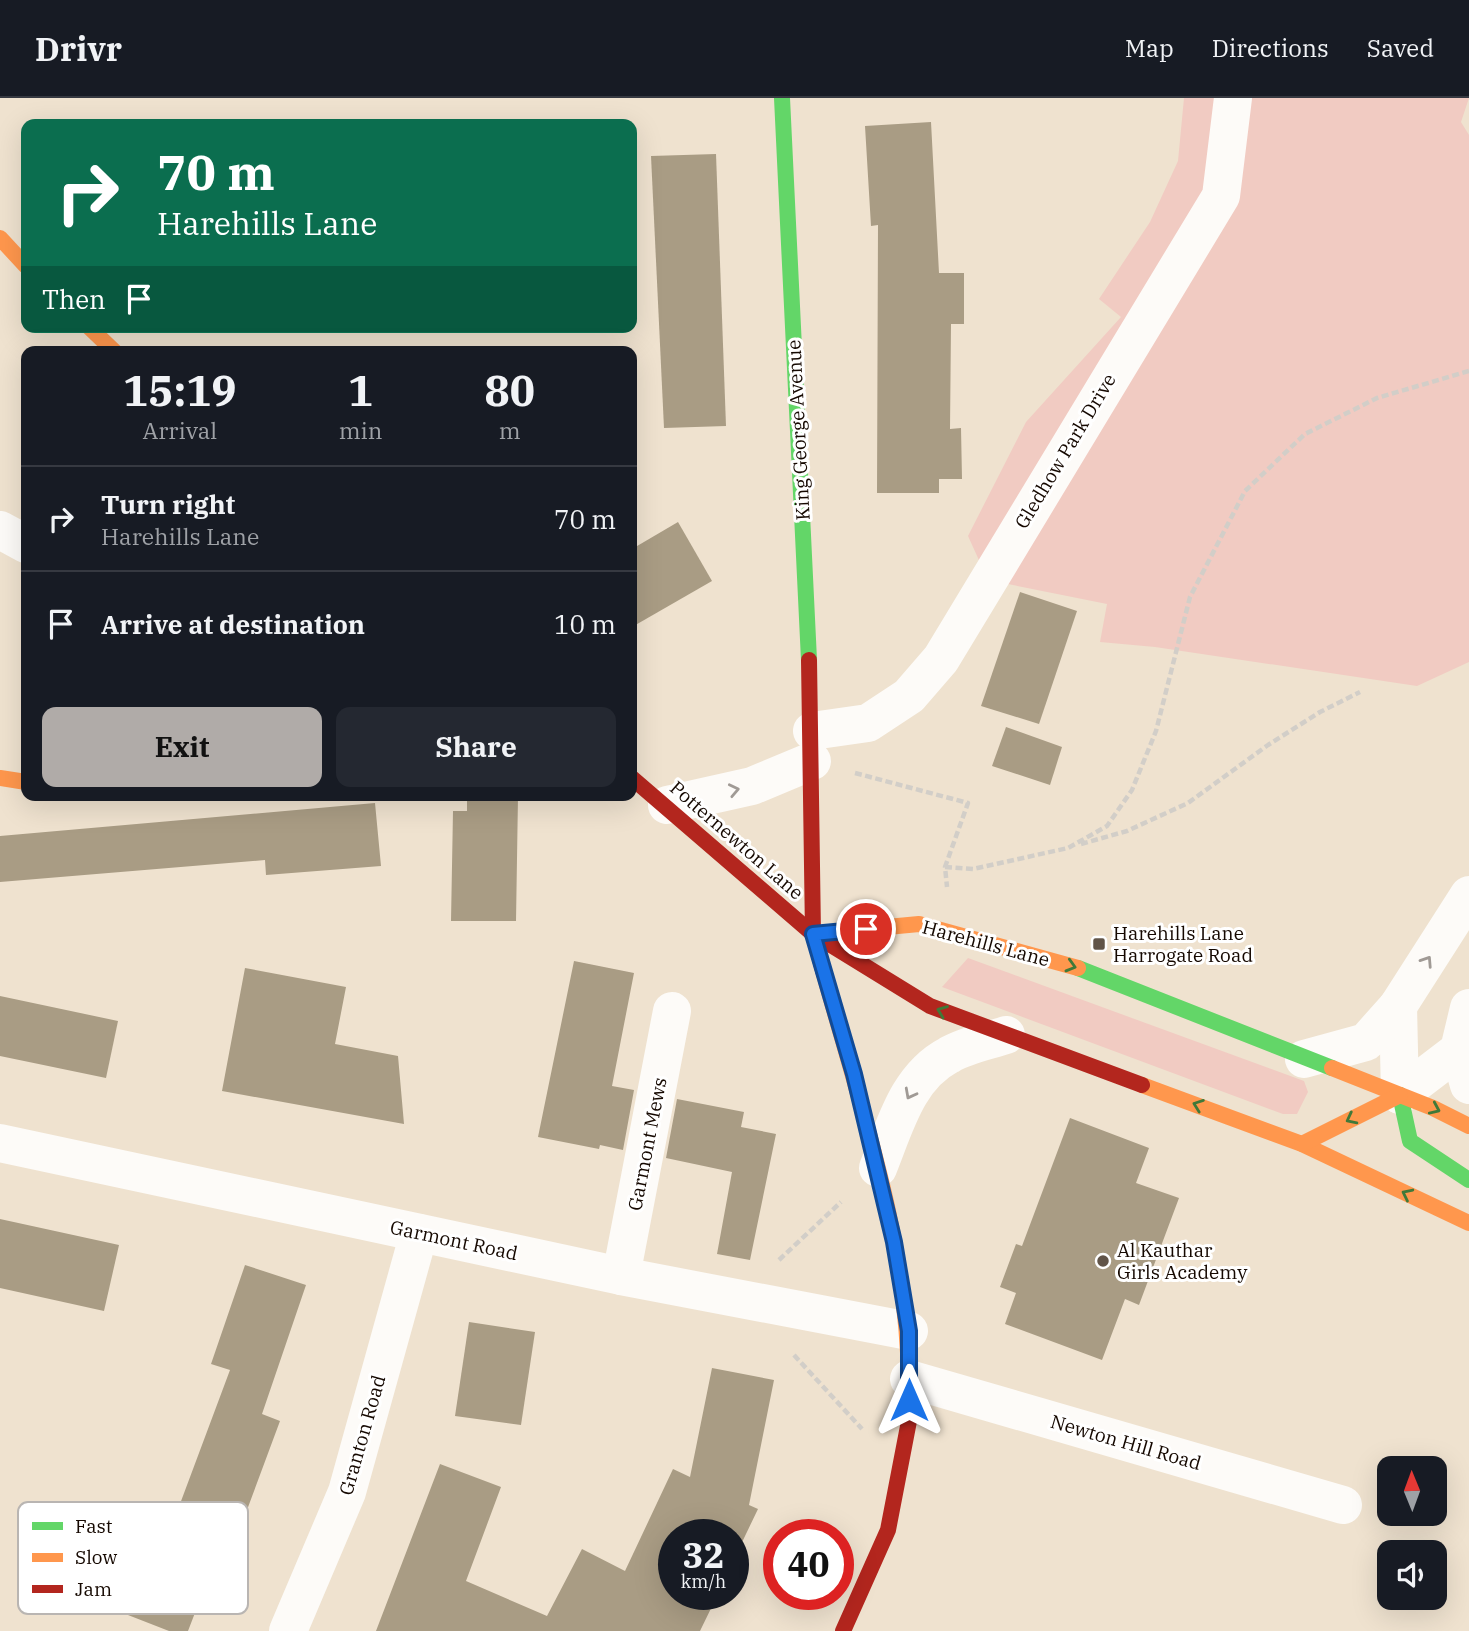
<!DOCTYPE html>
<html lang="en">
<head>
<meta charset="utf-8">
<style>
	:root { --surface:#171b24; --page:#242831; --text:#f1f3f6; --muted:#9ea1a6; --line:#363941; --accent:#b0aba8 }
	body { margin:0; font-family:"IBM Plex Serif",serif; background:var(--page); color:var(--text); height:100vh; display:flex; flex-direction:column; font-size:26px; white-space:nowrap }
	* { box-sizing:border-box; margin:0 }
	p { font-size:23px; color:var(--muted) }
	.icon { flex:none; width:38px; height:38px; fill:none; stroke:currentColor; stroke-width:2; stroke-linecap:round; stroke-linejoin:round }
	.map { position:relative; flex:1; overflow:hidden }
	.details { position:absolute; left:21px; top:248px; width:616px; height:455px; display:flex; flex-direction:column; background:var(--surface); border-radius:14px; box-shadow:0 7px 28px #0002 }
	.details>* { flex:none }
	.banner { position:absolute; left:21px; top:21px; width:616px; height:214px; border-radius:14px; box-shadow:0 7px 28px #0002; background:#0b6e4f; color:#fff; overflow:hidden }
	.needle { width:46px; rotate:359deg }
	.controls { position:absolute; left:1377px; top:1358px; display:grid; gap:14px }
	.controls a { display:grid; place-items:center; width:70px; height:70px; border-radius:14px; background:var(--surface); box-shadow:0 7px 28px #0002; font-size:35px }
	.speed { position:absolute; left:658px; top:1421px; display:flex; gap:14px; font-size:35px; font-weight:700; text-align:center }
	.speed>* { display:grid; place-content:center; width:91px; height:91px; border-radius:50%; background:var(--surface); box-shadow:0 7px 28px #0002; line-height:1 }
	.speed small { font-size:18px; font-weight:400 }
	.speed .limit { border:10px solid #d22; background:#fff; color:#111 }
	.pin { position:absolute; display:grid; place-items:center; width:60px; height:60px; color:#fff; margin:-30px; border:4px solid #fff; border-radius:50%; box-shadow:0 2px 7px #0007 }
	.me { position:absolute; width:77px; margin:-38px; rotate:0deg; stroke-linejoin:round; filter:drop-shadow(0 0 5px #0008) }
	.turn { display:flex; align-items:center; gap:24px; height:147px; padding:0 21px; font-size:32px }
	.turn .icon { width:91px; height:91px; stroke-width:2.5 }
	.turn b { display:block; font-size:49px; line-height:60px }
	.then { display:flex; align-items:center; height:66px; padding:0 21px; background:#0003; gap:14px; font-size:26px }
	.eta { display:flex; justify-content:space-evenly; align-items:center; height:119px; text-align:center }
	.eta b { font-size:42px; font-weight:700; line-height:49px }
	.primary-button { display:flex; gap:14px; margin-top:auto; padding:14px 21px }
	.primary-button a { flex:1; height:80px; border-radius:14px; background:var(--accent); color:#111; font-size:28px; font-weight:700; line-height:80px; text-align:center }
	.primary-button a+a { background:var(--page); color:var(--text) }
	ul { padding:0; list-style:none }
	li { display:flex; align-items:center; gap:21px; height:105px; padding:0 21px; border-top:2px solid var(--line) }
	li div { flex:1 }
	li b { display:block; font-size:26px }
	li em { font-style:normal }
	header { display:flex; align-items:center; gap:42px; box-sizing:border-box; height:98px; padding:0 35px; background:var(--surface); border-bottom:2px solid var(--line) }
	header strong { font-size:33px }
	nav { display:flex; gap:38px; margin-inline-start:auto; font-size:24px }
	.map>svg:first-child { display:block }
	.green { fill:#f1cbc2 }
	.building { fill:#a99c84 }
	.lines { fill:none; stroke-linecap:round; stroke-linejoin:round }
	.path { stroke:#d2cec8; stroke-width:4.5; stroke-dasharray:7 3.5; stroke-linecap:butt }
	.street { stroke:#fdfbf8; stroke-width:38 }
	.fast { stroke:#63d668; stroke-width:16 }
	.slow { stroke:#ff974d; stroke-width:16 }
	.jam { stroke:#b3261e; stroke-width:16 }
	.oneway { stroke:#a09a95 }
	.oneway2 { stroke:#407939 }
	.route-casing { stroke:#114b97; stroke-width:18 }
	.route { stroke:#1a73e8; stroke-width:12 }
	.poi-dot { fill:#615448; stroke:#fff; stroke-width:2.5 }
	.labels { text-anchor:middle; stroke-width:6; stroke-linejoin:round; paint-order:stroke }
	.street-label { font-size:19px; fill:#150800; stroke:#fff }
	.poi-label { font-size:19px; fill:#150800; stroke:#fff; text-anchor:start }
	.key { fill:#fff; stroke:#b9b5b2; stroke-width:2 }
	.key-label { font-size:19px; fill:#150800 }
</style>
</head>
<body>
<header>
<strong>Drivr</strong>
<nav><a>Map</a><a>Directions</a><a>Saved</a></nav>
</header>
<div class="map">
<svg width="1469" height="1533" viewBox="0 0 1469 1533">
	<rect width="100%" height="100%" fill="#efe2cf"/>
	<g class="green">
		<path d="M 1184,0 L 1469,0 L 1461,24 L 1469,37 L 1469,564 L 1417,588 L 1155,549 L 1100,544 L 1107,506 L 988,482 L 968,438 L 1026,324 L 1121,219 L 1099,201 L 1150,124 L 1178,63 Z"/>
		<path d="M 968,860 L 1304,983 L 1308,994 L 1297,1016 L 1283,1016 L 942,889 Z"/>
	</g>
	<g class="building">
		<path d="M 931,24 L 939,175 L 964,175 L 964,226 L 951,226 L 950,331 L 961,330 L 962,381 L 939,381 L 939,395 L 877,395 L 878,127 L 871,128 L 865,28 Z"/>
		<path d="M 716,56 L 726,328 L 664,330 L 651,58 Z"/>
		<path d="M 678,424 L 712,483 L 632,529 L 632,451 Z"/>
		<path d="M 1020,494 L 1077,513 L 1039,626 L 981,608 Z"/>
		<path d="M 1006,629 L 1062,649 L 1050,687 L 992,668 Z"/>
		<path d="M 467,698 L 518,698 L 516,823 L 451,823 L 453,713 L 467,713 Z"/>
		<path d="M 375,705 L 381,768 L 266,777 L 265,762 L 0,784 L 0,738 Z"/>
		<path d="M 574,863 L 634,875 L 612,988 L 634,992 L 623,1052 L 600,1047 L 599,1051 L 538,1039 Z"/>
		<path d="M 245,870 L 346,889 L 335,946 L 398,958 L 404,1026 L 222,993 Z"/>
		<path d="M 0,898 L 118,923 L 106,980 L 0,958 Z"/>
		<path d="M 677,1001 L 744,1014 L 741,1029 L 776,1036 L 750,1162 L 717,1156 L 732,1074 L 666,1060 Z"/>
		<path d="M 1070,1020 L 1149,1050 L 1136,1085 L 1179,1100 L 1139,1207 L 1125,1201 L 1102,1262 L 1005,1226 L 1016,1195 L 1000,1189 L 1016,1146 L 1022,1148 Z"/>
		<path d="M 0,1121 L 119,1147 L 104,1213 L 0,1190 Z"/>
		<path d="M 245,1167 L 306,1187 L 262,1316 L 280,1323 L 244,1420 L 233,1416 L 188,1533 L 169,1533 L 110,1510 L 144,1419 L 171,1430 L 230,1272 L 211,1266 Z"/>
		<path d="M 469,1224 L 535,1234 L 521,1327 L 455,1318 Z"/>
		<path d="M 712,1270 L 774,1282 L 749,1407 L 758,1411 L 733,1463 L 733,1437 L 674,1437 L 674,1496 L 718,1496 L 700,1533 L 376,1533 L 440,1366 L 501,1389 L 466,1483 L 547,1518 L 582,1451 L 625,1473 L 673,1371 L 690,1379 Z"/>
	</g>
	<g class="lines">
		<g class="path">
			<path d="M 855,675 L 968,705 L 945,769 L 947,789"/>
			<path d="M 1081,746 L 1127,733 L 1188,705 L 1268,647 L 1320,614 L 1360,594"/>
			<path d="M 945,769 L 973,771 L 1068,750 L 1107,728 L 1132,692 L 1156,633 L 1190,499 L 1245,393 L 1305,336 L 1377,300 L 1469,273"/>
			<path d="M 779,1162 L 841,1104"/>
			<path d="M 794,1257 L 862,1331"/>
		</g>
		<g class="street">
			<path d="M 0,432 L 26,446"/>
			<path d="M 812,633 L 868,625 L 909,598 L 941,561 L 1221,98 L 1233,0"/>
			<path d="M 667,707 L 752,688 L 812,663"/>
			<path d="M 1398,908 L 1400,997"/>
			<path d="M 1459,952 L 1469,987"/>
			<path d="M 1304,961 L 1366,944 L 1398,908 L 1469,797"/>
			<path d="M 1400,997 L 1459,952 L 1469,910"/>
			<path d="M 0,1045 L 621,1178 L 909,1233"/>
			<path d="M 878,1070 C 895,1028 907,979 949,957 C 966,947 988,943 1006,937"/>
			<path d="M 621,1178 L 672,913"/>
			<path d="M 909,1281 L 1343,1407"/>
			<path d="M 288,1533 L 347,1394 L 419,1135"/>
		</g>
		<g class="fast">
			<path d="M 782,0 L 809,562"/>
			<path d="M 1078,870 L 1332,970"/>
			<path d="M 1400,997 L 1410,1043 L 1469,1082"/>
		</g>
		<g class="slow">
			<path d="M 0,140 L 26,168"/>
			<path d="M 89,229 L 115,254"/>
			<path d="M 0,680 L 26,684"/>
			<path d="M 813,836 L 919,826 L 1078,870"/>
			<path d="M 824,876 C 861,1010 909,1148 909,1288"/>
			<path d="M 1332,970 L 1433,1010 L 1469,1028"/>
			<path d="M 1142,987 L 1302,1046 L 1469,1125"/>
			<path d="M 1302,1046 L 1400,997"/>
		</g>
		<g class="jam">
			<path d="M 809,562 L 813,836 L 824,876"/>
			<path d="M 632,680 L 813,836 L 930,908 L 1142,987"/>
			<path d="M 843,1533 L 888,1432 L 909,1323 L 909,1288"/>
		</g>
	</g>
	<defs><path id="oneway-chevron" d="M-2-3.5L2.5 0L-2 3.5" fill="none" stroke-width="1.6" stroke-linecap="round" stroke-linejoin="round" transform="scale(1.75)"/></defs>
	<g class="oneway">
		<use href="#oneway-chevron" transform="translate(734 692) rotate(-12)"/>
		<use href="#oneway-chevron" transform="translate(1427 863) rotate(-57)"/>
		<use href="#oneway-chevron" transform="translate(910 996) rotate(118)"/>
	</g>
	<g class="oneway2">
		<use href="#oneway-chevron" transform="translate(1071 868) rotate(16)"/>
		<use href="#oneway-chevron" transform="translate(942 913) rotate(-159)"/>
		<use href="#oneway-chevron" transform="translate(1198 1007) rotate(-160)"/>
		<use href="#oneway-chevron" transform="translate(1435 1011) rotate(24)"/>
		<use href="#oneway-chevron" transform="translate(1351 1021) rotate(153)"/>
		<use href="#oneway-chevron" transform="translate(1407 1096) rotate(-154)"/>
	</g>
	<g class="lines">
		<g class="route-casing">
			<path id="route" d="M 866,831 L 813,836 L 854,976 L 894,1144 L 909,1233 L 909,1302"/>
		</g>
		<use href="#route" class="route"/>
	</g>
	<g class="poi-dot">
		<rect x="1092" y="839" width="14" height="14" rx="3.5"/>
		<circle cx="1103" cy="1163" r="7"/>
	</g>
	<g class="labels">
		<g class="street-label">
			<text transform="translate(798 332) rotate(-93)" y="7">King George Avenue</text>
			<text transform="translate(1065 353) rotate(-59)" y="7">Gledhow Park Drive</text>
			<text transform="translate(737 742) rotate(41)" y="7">Potternewton Lane</text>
			<text transform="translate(986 845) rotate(15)" y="7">Harehills Lane</text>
			<text transform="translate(647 1046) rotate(-79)" y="7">Garmont Mews</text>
			<text transform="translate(454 1142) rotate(12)" y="7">Garmont Road</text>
			<text transform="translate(362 1337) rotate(-74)" y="7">Granton Road</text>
			<text transform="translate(1126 1344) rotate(16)" y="7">Newton Hill Road</text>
		</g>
		<g class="poi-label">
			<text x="1113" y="842">Harehills Lane<tspan x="1113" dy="22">Harrogate Road</tspan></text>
			<text x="1117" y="1159">Al Kauthar<tspan x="1117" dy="22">Girls Academy</tspan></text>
		</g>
	</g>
	<rect x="18" y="1404" width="230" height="112" rx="10" class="key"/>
	<rect x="32" y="1424" width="31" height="8" fill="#63d668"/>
	<rect x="32" y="1455" width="31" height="9" fill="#ff974d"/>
	<rect x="32" y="1487" width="31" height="8" fill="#b3261e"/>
	<g class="key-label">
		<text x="75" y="1435">Fast</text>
		<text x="75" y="1466">Slow</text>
		<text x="75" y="1498">Jam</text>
	</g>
</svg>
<div class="controls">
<a><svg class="needle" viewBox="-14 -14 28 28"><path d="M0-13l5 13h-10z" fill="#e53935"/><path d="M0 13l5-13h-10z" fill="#9ea1a6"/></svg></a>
<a><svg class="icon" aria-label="sound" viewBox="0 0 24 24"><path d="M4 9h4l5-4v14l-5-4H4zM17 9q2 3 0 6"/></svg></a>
</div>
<div class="speed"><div>32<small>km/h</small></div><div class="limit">40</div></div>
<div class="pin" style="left:866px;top:831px;background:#d93025"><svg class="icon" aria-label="arrive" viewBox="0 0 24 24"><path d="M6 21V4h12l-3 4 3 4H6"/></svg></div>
<svg class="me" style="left:909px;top:1302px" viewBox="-20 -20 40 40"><path d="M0-17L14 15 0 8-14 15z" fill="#1a73e8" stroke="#fff" stroke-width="4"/></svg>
<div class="banner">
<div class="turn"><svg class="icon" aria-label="right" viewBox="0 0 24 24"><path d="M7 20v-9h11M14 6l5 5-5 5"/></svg><div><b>70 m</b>Harehills Lane</div></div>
<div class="then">Then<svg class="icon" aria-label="arrive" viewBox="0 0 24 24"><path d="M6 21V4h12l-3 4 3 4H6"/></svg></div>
</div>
<section class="details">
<div class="eta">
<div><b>15:19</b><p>Arrival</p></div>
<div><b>1</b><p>min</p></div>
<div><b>80</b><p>m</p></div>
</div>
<ul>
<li><svg class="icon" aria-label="right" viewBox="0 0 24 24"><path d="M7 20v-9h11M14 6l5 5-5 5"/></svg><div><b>Turn right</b><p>Harehills Lane</p></div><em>70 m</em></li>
<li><svg class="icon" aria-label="arrive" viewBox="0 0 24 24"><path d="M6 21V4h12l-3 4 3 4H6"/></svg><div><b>Arrive at destination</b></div><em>10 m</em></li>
</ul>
<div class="primary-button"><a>Exit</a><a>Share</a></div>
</section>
</div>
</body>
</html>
